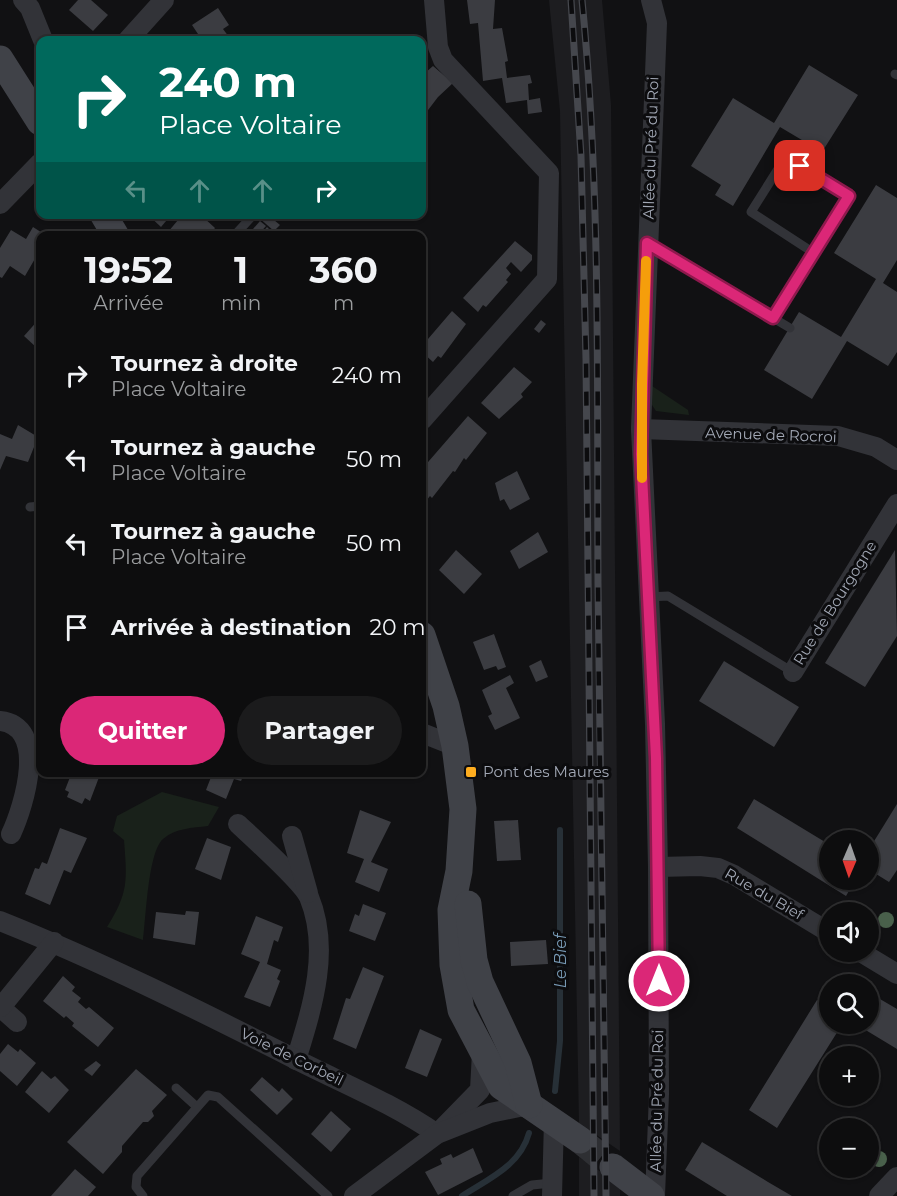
<!DOCTYPE html>
<html lang="fr">
<head>
<meta charset="utf-8">
<style>
	:root { --surface:#0d0d0e; --page:#1b1b1c; --text:#f1f3f6; --muted:#9a9c9e; --line:#2d2d2e; --accent:#db2777 }
	body { margin:0; font-family:Montserrat,sans-serif; background:var(--page); color:var(--text); height:100vh; display:flex; flex-direction:column; font-size:22px; white-space:nowrap }
	* { box-sizing:border-box; margin:0 }
	p { font-size:20px; color:var(--muted) }
	.icon { flex:none; width:33px; height:33px; fill:none; stroke:currentColor; stroke-width:2; stroke-linecap:round; stroke-linejoin:round }
	.map { position:relative; flex:1; overflow:hidden }
	.sheet { position:absolute; left:36px; top:231px; width:390px; height:546px; display:flex; flex-direction:column; background:var(--surface); border-radius:12px; box-shadow:0 2px 4px #0004,0 0 0 2px var(--line) }
	.sheet>* { flex:none }
	.banner { position:absolute; left:36px; top:36px; width:390px; height:183px; border-radius:12px; box-shadow:0 2px 4px #0004,0 0 0 2px var(--line); background:#00695c; color:#fff; overflow:hidden }
	.needle { width:39px; rotate:182deg }
	.buttons { position:absolute; left:819px; top:830px; display:grid; gap:12px }
	.buttons a { display:grid; place-items:center; width:60px; height:60px; border-radius:50%; background:var(--surface); box-shadow:0 2px 4px #0004,0 0 0 2px var(--line); font-size:30px }
	.pin { position:absolute; display:grid; place-items:center; width:51px; height:51px; color:#fff; margin:-26px; border-radius:12px; box-shadow:0 3px 9px #0006 }
	.me { position:absolute; width:66px; margin:-33px; rotate:0deg; stroke-linejoin:round; filter:drop-shadow(0 0 4px #0008) }
	.turn { display:flex; align-items:center; gap:21px; height:126px; padding:0 24px; font-size:27px }
	.turn .icon { width:78px; height:78px; stroke-width:2.5 }
	.turn b { display:block; font-size:42px; line-height:51px }
	.lanes { display:flex; align-items:center; height:57px; padding:0 24px; background:#0003; justify-content:center; gap:30px; direction:ltr }
	.lanes .off { opacity:.35 }
	.eta { display:flex; justify-content:space-evenly; align-items:center; height:102px; text-align:center }
	.eta b { font-size:36px; font-weight:700; line-height:42px }
	.primary-button { display:flex; gap:12px; margin-top:auto; padding:12px 24px }
	.primary-button a { flex:1; height:69px; border-radius:36px; background:var(--accent); color:#fff; font-size:24px; font-weight:700; line-height:69px; text-align:center }
	.primary-button a+a { background:var(--page); color:var(--text) }
	ul { padding:0; list-style:none }
	li { display:flex; align-items:center; gap:18px; height:84px; padding:0 24px }
	li div { flex:1 }
	li b { display:block; font-size:22px }
	li em { font-style:normal }
	.map>svg:first-child { display:block }
	.built { fill:#1d1d20 }
	.green { fill:#19211a }
	.lines { fill:none; stroke-linecap:round; stroke-linejoin:round }
	.stream { stroke:#273037; stroke-width:6 }
	.building { fill:#3b3c41 }
	.secondary-tunnel { stroke:#2e2f33; stroke-width:27; stroke-dasharray:27 14; stroke-linecap:butt }
	.lane { stroke:#323338; stroke-width:9 }
	.street { stroke:#323338; stroke-width:20 }
	.secondary { stroke:#404248; stroke-width:27 }
	.rail-casing { stroke:#45474d; stroke-width:7 }
	.rail { stroke:#0c0c0e; stroke-width:4.5; stroke-dasharray:14; stroke-linecap:butt }
	.tree { fill:#49604b }
	.route-casing { stroke:#8e194d; stroke-width:15 }
	.route { stroke:#db2777; stroke-width:10 }
	.slow { stroke:#f59e0b; stroke-width:10 }
	.poi-dot { fill:#fead1f; stroke:#0c0c0e; stroke-width:2 }
	.labels { text-anchor:middle; stroke-width:6; stroke-linejoin:round; paint-order:stroke }
	.street-label { font-size:15px; fill:#a2a8b5; stroke:#0c0c0e }
	.poi-label { font-size:15px; fill:#a2a8b5; stroke:#0c0c0e; text-anchor:start }
	.water-label { font-size:16px; font-style:italic; fill:#7698b3; stroke:#0c0c0e }
</style>
</head>
<body>
<div class="map">
<svg width="897" height="1196" viewBox="0 0 897 1196">
	<rect width="100%" height="100%" fill="#111113"/>
	<g class="built">
		<path d="M 549,0 L 602,0 L 611,105 L 620,1151 L 579,1123 L 560,111 Z"/>
		<path d="M 579,1157 L 620,1185 L 620,1196 L 579,1196 Z"/>
	</g>
	<g class="green">
		<path d="M 652,386 L 688,410 L 689,415 L 656,411 L 652,405 Z"/>
		<path d="M 162,792 L 219,807 L 208,826 C 192,828 176,828 163,839 C 148,852 146,918 143,940 L 107,927 C 129,892 127,880 124,840 L 113,831 L 117,816 Z"/>
	</g>
	<g class="lines">
		<g class="stream">
			<path d="M 555,1091 L 560,1041 L 560,830"/>
			<path d="M 462,1196 C 488,1179 520,1166 529,1133"/>
		</g>
	</g>
	<g class="building">
		<path d="M 78,0 L 91,0 L 108,15 L 93,31 L 69,10 Z"/>
		<path d="M 467,0 L 495,0 L 493,29 L 502,28 L 508,61 L 505,62 L 507,78 L 530,75 L 532,83 L 528,84 L 529,100 L 540,98 L 542,112 L 528,114 L 527,100 L 506,103 L 502,78 L 483,81 L 478,23 L 470,24 Z"/>
		<path d="M 218,8 L 229,25 L 223,29 L 229,37 L 224,40 L 202,40 L 192,25 Z"/>
		<path d="M 809,65 L 858,95 L 822,152 L 780,127 L 733,206 L 715,195 L 721,185 L 691,166 L 733,98 L 774,123 Z"/>
		<path d="M 433,66 L 453,83 L 438,97 L 422,118 L 422,73 L 425,73 Z"/>
		<path d="M 876,185 L 897,198 L 897,260 L 883,283 L 897,292 L 897,352 L 888,366 L 847,341 L 812,399 L 764,370 L 799,312 L 841,337 L 876,279 L 834,253 Z"/>
		<path d="M 147,214 L 172,214 L 161,227 Z"/>
		<path d="M 183,214 L 205,214 L 203,217 L 215,228 L 209,236 L 172,236 L 168,232 Z"/>
		<path d="M 261,214 L 267,214 L 280,225 L 274,231 L 258,217 Z"/>
		<path d="M 260,221 L 266,226 L 257,236 L 247,236 Z"/>
		<path d="M 33,227 L 47,236 L 40,236 L 40,250 L 25,276 L 10,266 L 2,278 L 0,277 L 0,248 L 11,230 L 26,239 Z"/>
		<path d="M 267,227 L 272,232 L 269,236 L 259,236 Z"/>
		<path d="M 515,241 L 532,255 L 532,260 L 521,272 L 511,262 L 506,268 L 511,274 L 506,280 L 508,282 L 486,307 L 483,305 L 478,312 L 463,298 Z"/>
		<path d="M 452,311 L 466,324 L 441,358 L 438,356 L 433,362 L 422,352 L 422,346 Z"/>
		<path d="M 40,318 L 40,344 L 37,348 L 24,336 Z"/>
		<path d="M 541,320 L 546,324 L 539,333 L 534,329 Z"/>
		<path d="M 514,367 L 532,382 L 521,394 L 523,397 L 499,419 L 481,403 Z"/>
		<path d="M 468,416 L 487,433 L 466,460 L 464,458 L 455,472 L 453,471 L 432,498 L 430,496 L 422,506 L 422,469 Z"/>
		<path d="M 18,425 L 38,437 L 28,462 L 6,456 L 0,470 L 0,434 L 12,439 Z"/>
		<path d="M 517,471 L 530,499 L 510,510 L 504,499 L 500,501 L 495,483 Z"/>
		<path d="M 538,532 L 548,552 L 519,569 L 510,551 Z"/>
		<path d="M 456,550 L 482,574 L 464,594 L 439,570 Z"/>
		<path d="M 895,550 L 897,636 L 865,687 L 825,663 Z"/>
		<path d="M 494,634 L 506,667 L 498,670 L 496,666 L 484,670 L 473,642 Z"/>
		<path d="M 541,660 L 548,677 L 536,682 L 529,666 Z"/>
		<path d="M 724,661 L 799,707 L 774,747 L 699,701 Z"/>
		<path d="M 510,675 L 514,683 L 506,688 L 520,718 L 495,730 L 488,716 L 492,714 L 482,690 Z"/>
		<path d="M 72,772 L 101,772 L 90,801 L 85,798 L 82,804 L 67,797 L 69,792 L 65,790 Z"/>
		<path d="M 213,772 L 245,772 L 241,781 L 234,779 L 226,799 L 206,790 Z"/>
		<path d="M 345,772 L 366,772 L 364,779 Z"/>
		<path d="M 754,799 L 830,845 L 830,879 L 856,879 L 846,896 L 737,828 Z"/>
		<path d="M 897,804 L 897,870 L 889,882 L 868,869 L 868,851 Z"/>
		<path d="M 360,810 L 391,822 L 371,862 L 388,869 L 379,892 L 355,882 L 364,859 L 347,853 Z"/>
		<path d="M 518,820 L 521,860 L 497,861 L 494,821 Z"/>
		<path d="M 60,828 L 87,838 L 71,873 L 64,870 L 50,905 L 25,894 L 35,868 L 39,869 L 42,862 L 47,864 Z"/>
		<path d="M 207,838 L 231,847 L 221,880 L 195,869 Z"/>
		<path d="M 363,904 L 386,913 L 375,941 L 349,931 L 355,914 L 359,916 Z"/>
		<path d="M 186,911 L 199,912 L 195,945 L 153,938 L 156,912 L 185,915 Z"/>
		<path d="M 256,916 L 283,927 L 278,942 L 274,940 L 267,964 L 281,970 L 277,979 L 280,981 L 270,1007 L 244,997 L 260,962 L 241,954 Z"/>
		<path d="M 546,940 L 548,964 L 511,966 L 510,942 Z"/>
		<path d="M 363,967 L 384,976 L 356,1049 L 333,1039 L 346,998 L 350,999 Z"/>
		<path d="M 63,976 L 75,987 L 72,991 L 81,998 L 78,1002 L 86,1009 L 89,1007 L 114,1028 L 98,1047 L 72,1026 L 74,1023 L 66,1016 L 64,1018 L 43,1001 Z"/>
		<path d="M 868,992 L 897,1009 L 897,1049 L 854,1023 L 868,1023 Z"/>
		<path d="M 817,1000 L 830,1008 L 830,1023 L 843,1023 L 777,1128 L 749,1110 Z"/>
		<path d="M 420,1029 L 442,1039 L 427,1077 L 405,1068 Z"/>
		<path d="M 8,1044 L 18,1052 L 20,1049 L 36,1063 L 17,1086 L 0,1071 L 0,1054 Z"/>
		<path d="M 96,1061 L 101,1065 L 92,1076 L 84,1070 Z"/>
		<path d="M 136,1069 L 167,1095 L 152,1111 L 154,1116 L 148,1122 L 143,1122 L 122,1146 L 122,1152 L 103,1174 L 67,1142 Z"/>
		<path d="M 42,1071 L 51,1079 L 55,1076 L 69,1090 L 49,1113 L 25,1092 Z"/>
		<path d="M 262,1077 L 279,1092 L 282,1088 L 293,1099 L 277,1115 L 250,1090 Z"/>
		<path d="M 331,1111 L 351,1129 L 331,1152 L 311,1134 Z"/>
		<path d="M 702,1142 L 768,1182 L 792,1196 L 727,1196 L 685,1170 Z"/>
		<path d="M 473,1148 L 483,1172 L 438,1195 L 425,1172 L 442,1164 L 440,1159 L 451,1154 L 453,1158 Z"/>
		<path d="M 75,1169 L 96,1187 L 88,1196 L 51,1196 Z"/>
	</g>
	<g class="lines">
		<path class="secondary-tunnel" d="M 580,1140 L 613,1167"/>
		<g class="lane">
			<path d="M 895,74 L 897,75"/>
			<path d="M 234,236 L 254,214"/>
			<path d="M 649,244 L 790,328"/>
			<path d="M 773,317 L 849,196 L 785,158 L 751,212 L 814,253"/>
			<path d="M 30,507 L 40,506"/>
			<path d="M 648,597 L 668,596 L 793,672"/>
			<path d="M 176,1088 L 197,1107"/>
			<path d="M 143,1196 L 136,1187 L 137,1176 L 208,1095 L 218,1097 L 328,1196"/>
			<path d="M 513,1196 L 532,1185 L 552,1183"/>
		</g>
		<g class="street">
			<path d="M 23,0 L 30,8 L 43,40"/>
			<path d="M 651,0 L 657,23 L 641,429 L 655,724 L 658,867 L 659,1094 L 655,1196"/>
			<path d="M 128,40 L 164,0"/>
			<path d="M 0,204 L 40,163"/>
			<path d="M 422,420 L 547,279 L 549,173 L 443,60 L 438,47 L 434,0"/>
			<path d="M 641,429 L 838,436 L 876,447 L 897,460"/>
			<path d="M 793,672 L 897,504"/>
			<path d="M 0,721 C 49,726 24,806 11,834"/>
			<path d="M 422,733 L 455,746"/>
			<path d="M 238,824 C 253,838 302,882 309,897 C 331,950 312,1008 296,1060"/>
			<path d="M 292,836 L 308,893"/>
			<path d="M 658,867 L 700,866 L 718,868 L 734,875 L 830,933"/>
			<path d="M 0,921 C 100,961 196,1009 293,1058 C 342,1083 392,1103 437,1134"/>
			<path d="M 859,951 L 897,974"/>
			<path d="M 0,1007 L 17,1022"/>
			<path d="M 1,1007 L 54,942"/>
			<path d="M 441,1130 L 480,1090 L 482,1052"/>
			<path d="M 354,1196 L 437,1134 L 490,1113 L 529,1105"/>
			<path d="M 552,1196 L 554,1120"/>
			<path d="M 879,1196 L 897,1177"/>
		</g>
		<g class="secondary">
			<path d="M 0,59 L 40,122"/>
			<path d="M 103,214 L 116,236"/>
			<path d="M 422,635 L 446,706 L 455,746 L 463,809 L 459,871 L 451,910 L 453,965 L 461,1010 L 501,1086 L 580,1140"/>
			<path d="M 468,904 L 474,960 L 480,982 L 518,1063 L 529,1105"/>
			<path d="M 613,1167 L 651,1196"/>
		</g>
		<g class="rail-casing">
			<g id="rail">
				<path d="M 571,0 L 581,156 L 586,359 L 594,1196"/>
				<path d="M 582,0 C 601,193 597,389 598,583 C 599,787 605,992 606,1196"/>
			</g>
		</g>
		<use href="#rail" class="rail"/>
	</g>
	<g class="tree">
		<circle cx="886" cy="920" r="8"/>
		<circle cx="879" cy="1159" r="8"/>
	</g>
	<g class="lines">
		<g class="route-casing">
			<path id="route" d="M 659,981 L 656,758 L 641,454 L 647,243 L 773,318 L 849,196 L 800,166"/>
		</g>
		<use href="#route" class="route"/>
		<path class="slow" d="M 642,478 L 642,384 L 646,261"/>
	</g>
	<rect class="poi-dot" x="465" y="766" width="12" height="12" rx="3"/>
	<g class="labels">
		<g class="street-label">
			<text transform="translate(651 148) rotate(-88)" y="5">Allée du Pré du Roi</text>
			<text transform="translate(771 435) rotate(2)" y="5">Avenue de Rocroi</text>
			<text transform="translate(835 603) rotate(-58)" y="5">Rue de Bourgogne</text>
			<text transform="translate(764 894) rotate(30)" y="5">Rue du Bief</text>
			<text transform="translate(292 1057) rotate(26)" y="5">Voie de Corbeil</text>
			<text transform="translate(657 1101) rotate(-89)" y="5">Allée du Pré du Roi</text>
		</g>
		<g class="poi-label">
			<text x="483" y="777">Pont des Maures</text>
		</g>
		<g class="water-label">
			<text transform="translate(560 961) rotate(-90)" y="6">Le Bief</text>
		</g>
	</g>
</svg>
<div class="buttons">
<a><svg class="needle" viewBox="-14 -14 28 28"><path d="M0-13l5 13h-10z" fill="#e53935"/><path d="M0 13l5-13h-10z" fill="#9a9c9e"/></svg></a>
<a><svg class="icon" aria-label="sound" viewBox="0 0 24 24"><path d="M4 9h4l5-4v14l-5-4H4zM17 9q2 3 0 6"/></svg></a>
<a><svg class="icon" aria-label="search" viewBox="0 0 24 24"><circle cx="10" cy="10" r="6"/><path d="M15 15l6 6"/></svg></a>
<a>+</a>
<a>−</a>
</div>
<div class="pin" style="left:800px;top:166px;background:#d93025"><svg class="icon" aria-label="arrive" viewBox="0 0 24 24"><path d="M6 21V4h12l-3 4 3 4H6"/></svg></div>
<svg class="me" style="left:659px;top:981px" viewBox="-20 -20 40 40"><circle r="17" fill="#db2777" stroke="#fff" stroke-width="3"/><path d="M0-11L8 9 0 5-8 9z" fill="#fff"/></svg>
<div class="banner">
<div class="turn"><svg class="icon" aria-label="right" viewBox="0 0 24 24"><path d="M7 20v-9h11M14 6l5 5-5 5"/></svg><div><b>240 m</b>Place Voltaire</div></div>
<div class="lanes"><svg class="icon off" aria-label="left" viewBox="0 0 24 24"><path d="M17 20v-9H6M10 6l-5 5 5 5"/></svg><svg class="icon off" aria-label="ahead" viewBox="0 0 24 24"><path d="M12 20V5M6 11l6-6 6 6"/></svg><svg class="icon off" aria-label="ahead" viewBox="0 0 24 24"><path d="M12 20V5M6 11l6-6 6 6"/></svg><svg class="icon" aria-label="right" viewBox="0 0 24 24"><path d="M7 20v-9h11M14 6l5 5-5 5"/></svg></div>
</div>
<section class="sheet">
<div class="eta">
<div><b>19:52</b><p>Arrivée</p></div>
<div><b>1</b><p>min</p></div>
<div><b>360</b><p>m</p></div>
</div>
<ul>
<li><svg class="icon" aria-label="right" viewBox="0 0 24 24"><path d="M7 20v-9h11M14 6l5 5-5 5"/></svg><div><b>Tournez à droite</b><p>Place Voltaire</p></div><em>240 m</em></li>
<li><svg class="icon" aria-label="left" viewBox="0 0 24 24"><path d="M17 20v-9H6M10 6l-5 5 5 5"/></svg><div><b>Tournez à gauche</b><p>Place Voltaire</p></div><em>50 m</em></li>
<li><svg class="icon" aria-label="left" viewBox="0 0 24 24"><path d="M17 20v-9H6M10 6l-5 5 5 5"/></svg><div><b>Tournez à gauche</b><p>Place Voltaire</p></div><em>50 m</em></li>
<li><svg class="icon" aria-label="arrive" viewBox="0 0 24 24"><path d="M6 21V4h12l-3 4 3 4H6"/></svg><div><b>Arrivée à destination</b></div><em>20 m</em></li>
</ul>
<div class="primary-button"><a>Quitter</a><a>Partager</a></div>
</section>
</div>
</body>
</html>
